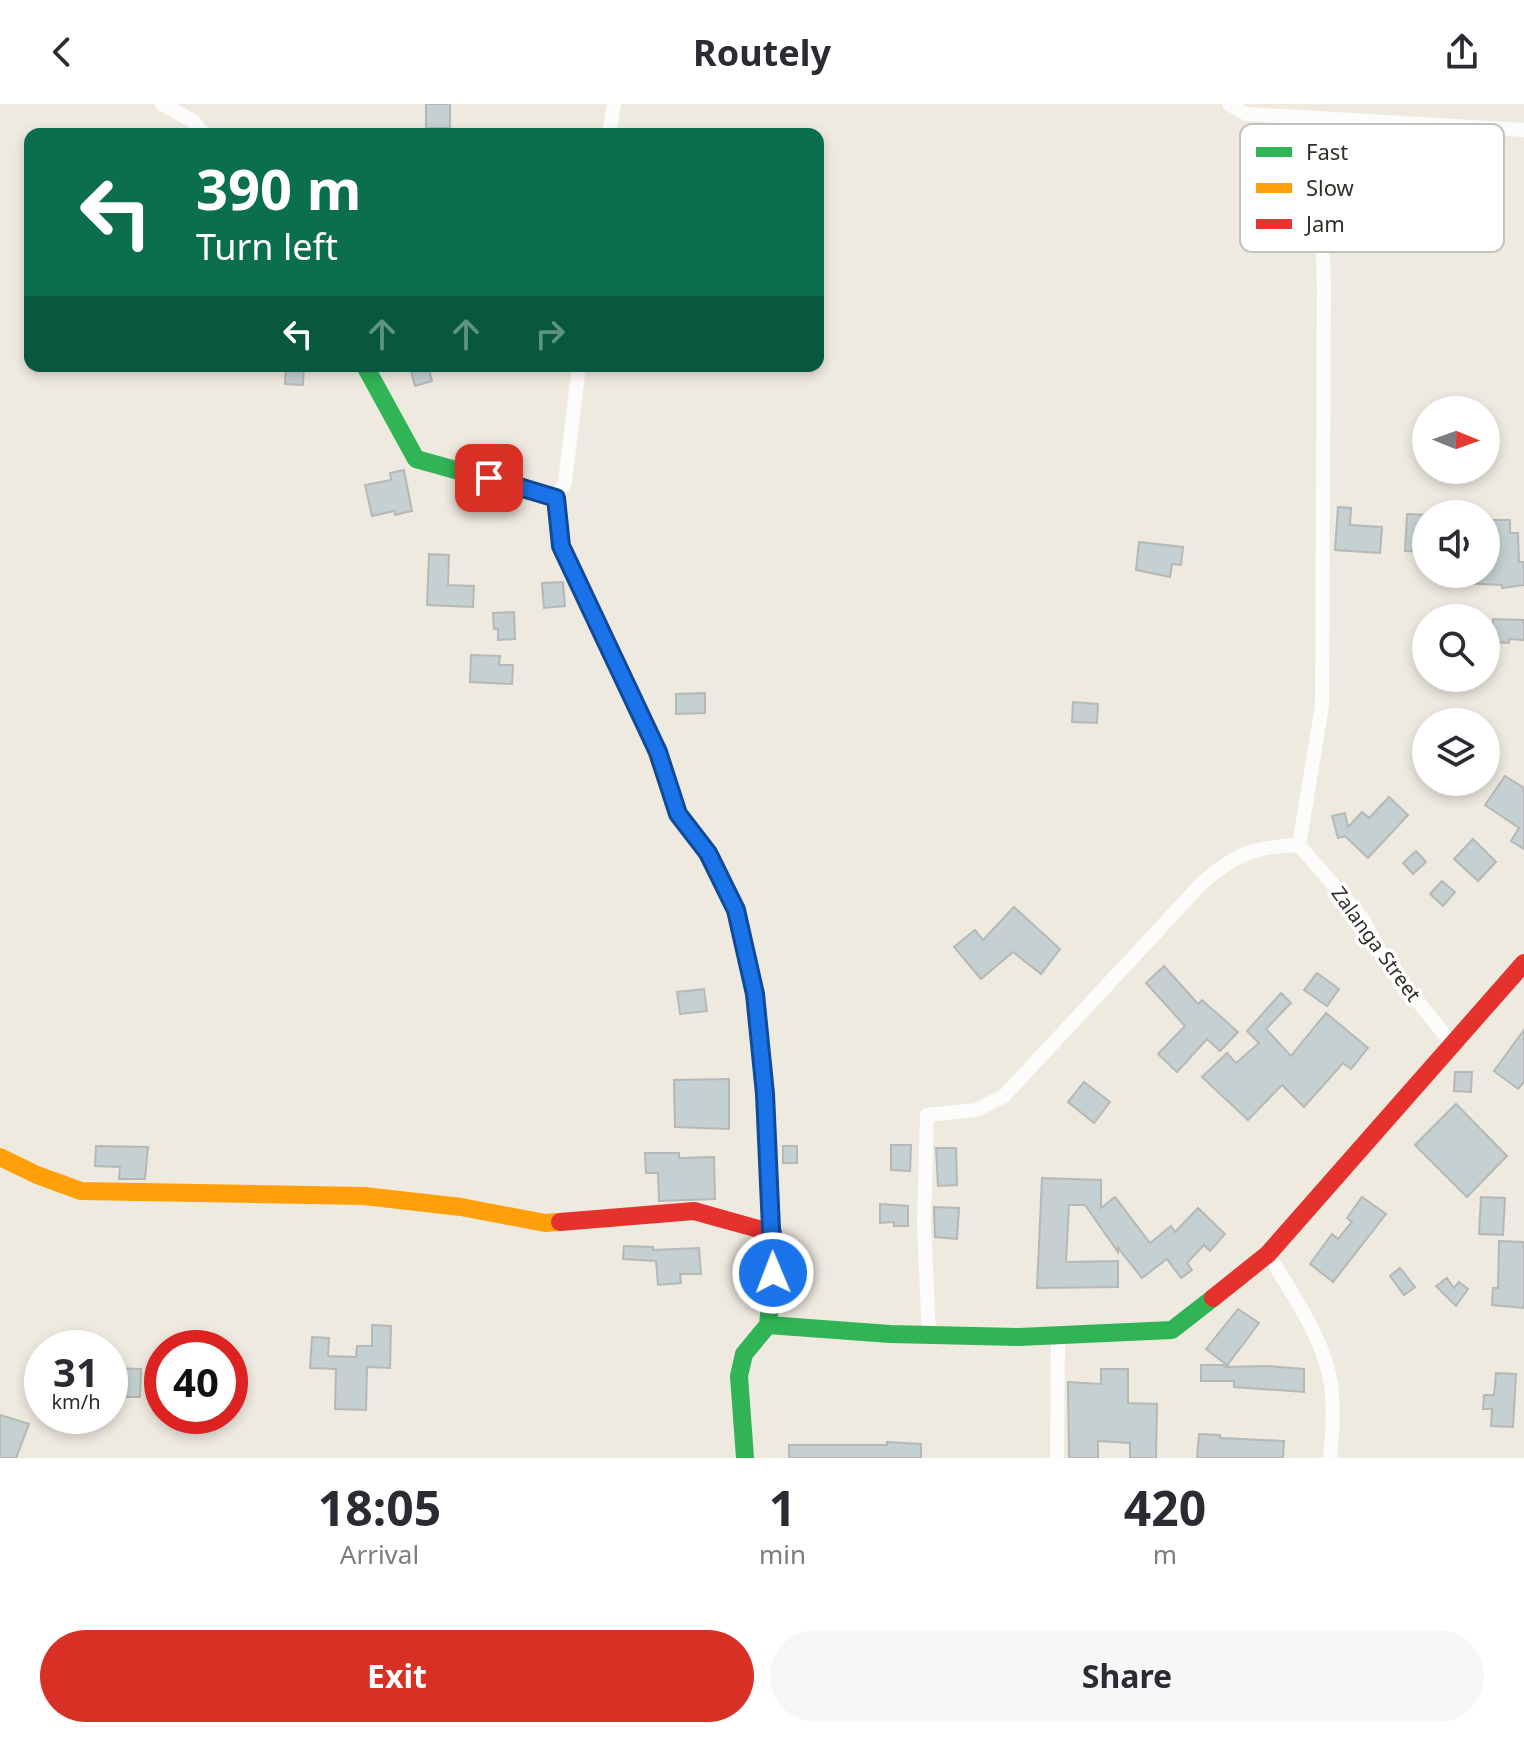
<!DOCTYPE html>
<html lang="en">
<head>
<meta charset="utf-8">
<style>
	:root { --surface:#fff; --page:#f7f7f7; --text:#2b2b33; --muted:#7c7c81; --accent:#d93025 }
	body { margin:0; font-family:"Noto Sans",sans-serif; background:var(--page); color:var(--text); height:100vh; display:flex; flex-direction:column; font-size:30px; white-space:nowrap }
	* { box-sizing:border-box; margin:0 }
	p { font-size:26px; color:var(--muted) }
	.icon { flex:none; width:44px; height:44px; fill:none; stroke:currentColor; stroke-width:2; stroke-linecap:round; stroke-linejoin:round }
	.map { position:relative; height:1354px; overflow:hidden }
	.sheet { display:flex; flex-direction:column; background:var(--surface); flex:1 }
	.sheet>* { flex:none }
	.guide { position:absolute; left:24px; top:24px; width:800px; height:244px; border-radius:16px; box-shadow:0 4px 12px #0003; background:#0b6e4f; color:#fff; overflow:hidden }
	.needle { width:52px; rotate:91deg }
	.buttons { position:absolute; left:1412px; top:292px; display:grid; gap:16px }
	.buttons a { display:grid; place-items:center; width:88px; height:88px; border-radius:50%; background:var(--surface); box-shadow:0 4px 12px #0003; font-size:40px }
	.speed { position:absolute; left:24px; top:1226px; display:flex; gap:16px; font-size:40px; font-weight:700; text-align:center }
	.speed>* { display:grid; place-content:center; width:104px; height:104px; border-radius:50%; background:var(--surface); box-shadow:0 4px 12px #0003; line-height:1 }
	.speed small { font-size:20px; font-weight:400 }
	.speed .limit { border:12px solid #d22; background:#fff; color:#111 }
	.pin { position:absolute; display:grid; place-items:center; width:68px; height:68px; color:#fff; margin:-34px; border-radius:16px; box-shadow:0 4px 12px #0006 }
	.me { position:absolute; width:88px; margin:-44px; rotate:359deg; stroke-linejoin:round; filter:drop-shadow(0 0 6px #0008) }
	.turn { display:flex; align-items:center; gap:28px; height:168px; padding:0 40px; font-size:36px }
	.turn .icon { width:104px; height:104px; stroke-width:2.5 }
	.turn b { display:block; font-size:56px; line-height:68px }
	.lanes { display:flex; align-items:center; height:76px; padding:0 40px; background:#0003; justify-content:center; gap:40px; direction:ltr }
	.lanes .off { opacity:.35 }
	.eta { display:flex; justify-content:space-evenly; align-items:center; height:136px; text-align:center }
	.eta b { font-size:48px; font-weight:700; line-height:56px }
	.primary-button { display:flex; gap:16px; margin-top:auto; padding:16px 40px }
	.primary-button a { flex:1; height:92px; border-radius:48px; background:var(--accent); color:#fff; font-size:32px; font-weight:700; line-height:92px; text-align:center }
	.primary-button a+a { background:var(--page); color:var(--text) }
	header { display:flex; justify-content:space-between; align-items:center; height:104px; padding:0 40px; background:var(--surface); font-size:36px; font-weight:700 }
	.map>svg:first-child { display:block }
	.building { fill:#c4d0d2; stroke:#b6b8b6; stroke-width:2 }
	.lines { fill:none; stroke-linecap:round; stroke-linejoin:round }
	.street { stroke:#fcfcfa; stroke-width:14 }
	.fast { stroke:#30b455; stroke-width:18 }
	.slow { stroke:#ff9f0a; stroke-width:18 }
	.jam { stroke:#e5322d; stroke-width:18 }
	.route-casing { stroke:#114b97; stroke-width:20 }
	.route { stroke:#1a73e8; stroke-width:14 }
	.labels { text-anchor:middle; stroke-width:7; stroke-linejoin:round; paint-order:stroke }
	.street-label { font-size:20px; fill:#312f27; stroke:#fff }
	.key { fill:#fff; stroke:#c1c1be; stroke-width:2 }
	.key-label { font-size:22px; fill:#312f27 }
</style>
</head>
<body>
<header><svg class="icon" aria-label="back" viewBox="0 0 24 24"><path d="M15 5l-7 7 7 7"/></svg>Routely<svg class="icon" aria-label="share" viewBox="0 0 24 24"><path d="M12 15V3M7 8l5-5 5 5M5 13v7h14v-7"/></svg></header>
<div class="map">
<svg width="1524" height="1354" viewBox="0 0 1524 1354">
	<rect width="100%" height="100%" fill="#eeeae0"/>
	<g class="building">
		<rect x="426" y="0" width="24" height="24"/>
		<path d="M 286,262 L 304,262 L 303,281 L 285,280 Z"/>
		<path d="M 416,262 L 428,262 L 432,277 L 415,282 L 410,264 Z"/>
		<path d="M 404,366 L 412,407 L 395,411 L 394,407 L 372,412 L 365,381 L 391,376 L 390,369 Z"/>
		<path d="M 1338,403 L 1351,404 L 1350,421 L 1382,423 L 1380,449 L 1335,446 Z"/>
		<path d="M 1407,410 L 1426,411 L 1426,448 L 1405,447 Z"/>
		<path d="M 1486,416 L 1510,416 L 1510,429 L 1518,429 L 1519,458 L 1524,458 L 1524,481 L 1502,484 L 1502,481 L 1461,479 L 1461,470 L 1486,470 Z"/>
		<path d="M 1139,438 L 1183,443 L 1181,461 L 1172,460 L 1170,473 L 1136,466 Z"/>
		<path d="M 429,450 L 449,451 L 448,481 L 474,482 L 473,503 L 427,501 Z"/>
		<path d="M 563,478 L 565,502 L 544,504 L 542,479 Z"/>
		<path d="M 514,508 L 515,535 L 498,536 L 498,525 L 494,525 L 493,509 Z"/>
		<path d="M 1493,515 L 1524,516 L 1524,536 L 1509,535 L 1509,539 L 1492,538 Z"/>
		<path d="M 471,551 L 500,552 L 499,561 L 513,561 L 512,580 L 470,578 Z"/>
		<path d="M 705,589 L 705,609 L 676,610 L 676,590 Z"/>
		<path d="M 1073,598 L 1098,600 L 1097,619 L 1072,618 Z"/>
		<path d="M 1505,672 L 1524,684 L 1524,745 L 1511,737 L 1519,724 L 1485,701 Z"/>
		<path d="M 1389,693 L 1408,711 L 1368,754 L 1345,732 L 1338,734 L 1332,712 L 1345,709 L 1348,723 L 1362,708 L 1369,714 Z"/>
		<path d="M 1473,735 L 1496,758 L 1478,777 L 1454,755 Z"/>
		<path d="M 1416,747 L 1426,758 L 1413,770 L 1403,759 Z"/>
		<path d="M 1442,777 L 1455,788 L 1443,802 L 1430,790 Z"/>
		<path d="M 1014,803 L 1060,845 L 1041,870 L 1013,848 L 981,875 L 954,843 L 975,826 L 983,836 Z"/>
		<path d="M 1164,862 L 1198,900 L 1202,896 L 1238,928 L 1220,947 L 1207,935 L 1177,968 L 1158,950 L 1185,922 L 1146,879 Z"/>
		<path d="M 1317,869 L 1339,885 L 1327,902 L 1304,886 Z"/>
		<path d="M 704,885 L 707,907 L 680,910 L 677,888 Z"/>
		<path d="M 1281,889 L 1291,899 L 1266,925 L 1291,952 L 1326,909 L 1368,944 L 1351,965 L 1343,959 L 1304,1003 L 1282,981 L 1248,1016 L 1202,973 L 1227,949 L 1236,959 L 1259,939 L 1247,927 Z"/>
		<path d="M 1524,926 L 1524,978 L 1518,985 L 1494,967 Z"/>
		<path d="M 1455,968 L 1472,968 L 1471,988 L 1454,987 Z"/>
		<path d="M 729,975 L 729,1025 L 675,1023 L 674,976 Z"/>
		<path d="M 1084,978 L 1110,998 L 1094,1019 L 1068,998 Z"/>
		<path d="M 1456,1000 L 1507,1052 L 1467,1093 L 1415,1041 Z"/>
		<path d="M 891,1041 L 911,1041 L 910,1067 L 891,1066 Z"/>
		<path d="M 96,1042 L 148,1043 L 145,1075 L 119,1075 L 120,1063 L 95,1062 Z"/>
		<rect x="783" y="1042" width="14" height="17"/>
		<path d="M 936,1044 L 956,1044 L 957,1081 L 938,1082 Z"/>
		<path d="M 645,1049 L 679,1049 L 679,1054 L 714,1053 L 715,1095 L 659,1097 L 658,1069 L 646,1069 Z"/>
		<path d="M 1042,1074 L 1101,1076 L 1101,1104 L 1115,1093 L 1150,1139 L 1171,1122 L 1175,1128 L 1198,1104 L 1225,1130 L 1210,1147 L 1204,1141 L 1187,1159 L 1192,1166 L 1181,1174 L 1167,1155 L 1142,1174 L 1118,1144 L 1118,1148 L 1085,1101 L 1069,1101 L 1066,1158 L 1118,1157 L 1118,1183 L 1037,1184 Z"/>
		<path d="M 1362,1093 L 1386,1110 L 1333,1178 L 1310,1160 L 1332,1130 L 1338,1135 L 1352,1118 L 1347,1114 Z"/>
		<path d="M 1481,1093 L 1505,1094 L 1503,1131 L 1479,1130 Z"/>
		<path d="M 880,1100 L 908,1102 L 908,1122 L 894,1122 L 894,1118 L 880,1119 Z"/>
		<path d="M 934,1103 L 959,1104 L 957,1135 L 935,1133 Z"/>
		<path d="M 1499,1137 L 1524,1138 L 1524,1204 L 1492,1201 L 1493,1184 L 1498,1184 Z"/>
		<path d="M 624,1142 L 653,1143 L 653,1146 L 699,1144 L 701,1170 L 680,1170 L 681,1179 L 658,1181 L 656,1157 L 623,1155 Z"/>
		<path d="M 1400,1164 L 1415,1183 L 1404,1191 L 1390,1172 Z"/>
		<path d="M 1447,1174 L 1454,1184 L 1459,1178 L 1468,1185 L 1456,1202 L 1436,1182 Z"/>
		<path d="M 1238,1205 L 1259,1219 L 1226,1263 L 1268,1262 L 1304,1265 L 1304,1288 L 1234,1283 L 1234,1277 L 1201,1277 L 1201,1261 L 1227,1261 L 1206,1245 Z"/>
		<path d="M 372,1221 L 391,1222 L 390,1264 L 367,1263 L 366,1306 L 335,1305 L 336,1265 L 310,1264 L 312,1233 L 329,1234 L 328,1252 L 356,1253 L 357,1242 L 372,1242 Z"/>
		<path d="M 110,1264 L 141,1265 L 140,1293 L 113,1293 L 114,1277 L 110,1277 Z"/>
		<path d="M 1101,1265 L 1128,1265 L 1128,1299 L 1157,1300 L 1156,1354 L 1130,1354 L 1130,1339 L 1098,1337 L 1098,1354 L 1069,1354 L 1068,1278 L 1101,1280 Z"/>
		<path d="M 1496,1269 L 1516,1270 L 1513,1323 L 1491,1322 L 1492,1305 L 1483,1305 L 1484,1291 L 1494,1291 Z"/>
		<path d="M 0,1311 L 29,1320 L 16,1354 L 0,1354 Z"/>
		<path d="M 1199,1330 L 1220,1331 L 1220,1334 L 1284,1337 L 1283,1354 L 1197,1354 Z"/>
		<path d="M 887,1338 L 921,1340 L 921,1354 L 789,1354 L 789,1341 L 887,1341 Z"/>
	</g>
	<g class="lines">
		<g class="street">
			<path d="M 162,0 L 193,17 L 204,30"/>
			<path d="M 1229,0 L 1246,10 L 1524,26"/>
			<path d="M 609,30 L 614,0"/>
			<path d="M 556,394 L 565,378 L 579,262"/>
			<path d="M 1299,741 L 1322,602 L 1324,181 L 1318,15"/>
			<path d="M 1299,741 L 1362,814 L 1384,855 L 1452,940"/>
			<path d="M 1268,1150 C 1293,1192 1329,1240 1332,1291 C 1334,1312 1332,1334 1330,1354"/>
			<path d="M 929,1231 L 924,1120 L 927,1011 L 976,1006 L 1004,992 L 1203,778 C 1237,749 1254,743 1299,741"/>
			<path d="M 1057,1354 L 1058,1231"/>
		</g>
		<g class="fast">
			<path d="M 365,262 L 416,355 L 556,394 L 561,442 L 653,638"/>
			<path d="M 768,1221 L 890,1230 L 1019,1233 L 1172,1226 L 1213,1194"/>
			<path d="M 745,1354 L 739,1272 L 744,1250 L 768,1221 L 773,1169 L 769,1077"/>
		</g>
		<g class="slow">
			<path d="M 653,638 L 678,710 L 708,749 L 736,806 L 755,890 L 765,990 L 769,1077"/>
			<path d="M 0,1053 L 37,1071 L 81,1087 L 364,1092 L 461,1103 L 545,1119 L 560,1118"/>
		</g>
		<g class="jam">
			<path d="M 560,1118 L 694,1107 L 773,1129"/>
			<path d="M 1213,1194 L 1268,1150 L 1524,859"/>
		</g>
	</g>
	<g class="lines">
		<g class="route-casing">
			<path id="route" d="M 489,374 L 556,394 L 561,442 L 658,648 L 678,710 L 708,749 L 736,806 L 755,890 L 765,990 L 773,1169"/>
		</g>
		<use href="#route" class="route"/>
	</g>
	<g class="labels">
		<g class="street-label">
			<text transform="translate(1376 840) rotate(54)" y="7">Zalanga Street</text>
		</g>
	</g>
	<rect x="1240" y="20" width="264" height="128" rx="12" class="key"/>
	<rect x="1256" y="43" width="36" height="10" fill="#30b455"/>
	<rect x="1256" y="79" width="36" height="10" fill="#ff9f0a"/>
	<rect x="1256" y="115" width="36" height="10" fill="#e5322d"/>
	<g class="key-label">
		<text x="1306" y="56">Fast</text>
		<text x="1306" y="92">Slow</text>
		<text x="1306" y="128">Jam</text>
	</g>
</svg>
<div class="buttons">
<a><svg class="needle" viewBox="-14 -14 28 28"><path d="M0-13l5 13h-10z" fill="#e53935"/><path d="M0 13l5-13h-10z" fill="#7c7c81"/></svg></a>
<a><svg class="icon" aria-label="sound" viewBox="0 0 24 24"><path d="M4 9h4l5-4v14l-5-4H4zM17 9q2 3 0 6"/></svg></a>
<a><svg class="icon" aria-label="search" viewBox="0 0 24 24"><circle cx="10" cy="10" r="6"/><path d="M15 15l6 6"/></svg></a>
<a><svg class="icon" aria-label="layers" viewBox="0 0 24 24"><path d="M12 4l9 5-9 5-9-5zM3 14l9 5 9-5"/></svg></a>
</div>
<div class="speed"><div>31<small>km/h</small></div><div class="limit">40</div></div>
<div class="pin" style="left:489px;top:374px;background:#d93025"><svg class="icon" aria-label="arrive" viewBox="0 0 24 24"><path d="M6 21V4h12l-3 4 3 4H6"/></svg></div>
<svg class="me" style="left:773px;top:1169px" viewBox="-20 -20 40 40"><circle r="17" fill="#1a73e8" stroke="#fff" stroke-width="3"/><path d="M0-11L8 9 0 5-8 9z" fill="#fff"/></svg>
<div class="guide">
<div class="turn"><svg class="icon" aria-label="left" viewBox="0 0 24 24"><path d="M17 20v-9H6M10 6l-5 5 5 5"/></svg><div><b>390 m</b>Turn left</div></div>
<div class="lanes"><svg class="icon" aria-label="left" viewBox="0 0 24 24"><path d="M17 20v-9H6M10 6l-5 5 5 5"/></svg><svg class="icon off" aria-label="ahead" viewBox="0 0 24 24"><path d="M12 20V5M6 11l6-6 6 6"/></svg><svg class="icon off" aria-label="ahead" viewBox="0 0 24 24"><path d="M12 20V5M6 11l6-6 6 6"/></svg><svg class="icon off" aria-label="right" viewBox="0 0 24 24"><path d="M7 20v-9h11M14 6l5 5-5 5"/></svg></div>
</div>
</div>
<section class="sheet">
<div class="eta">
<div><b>18:05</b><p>Arrival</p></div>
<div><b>1</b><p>min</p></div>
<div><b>420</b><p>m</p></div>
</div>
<div class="primary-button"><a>Exit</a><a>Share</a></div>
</section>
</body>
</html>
